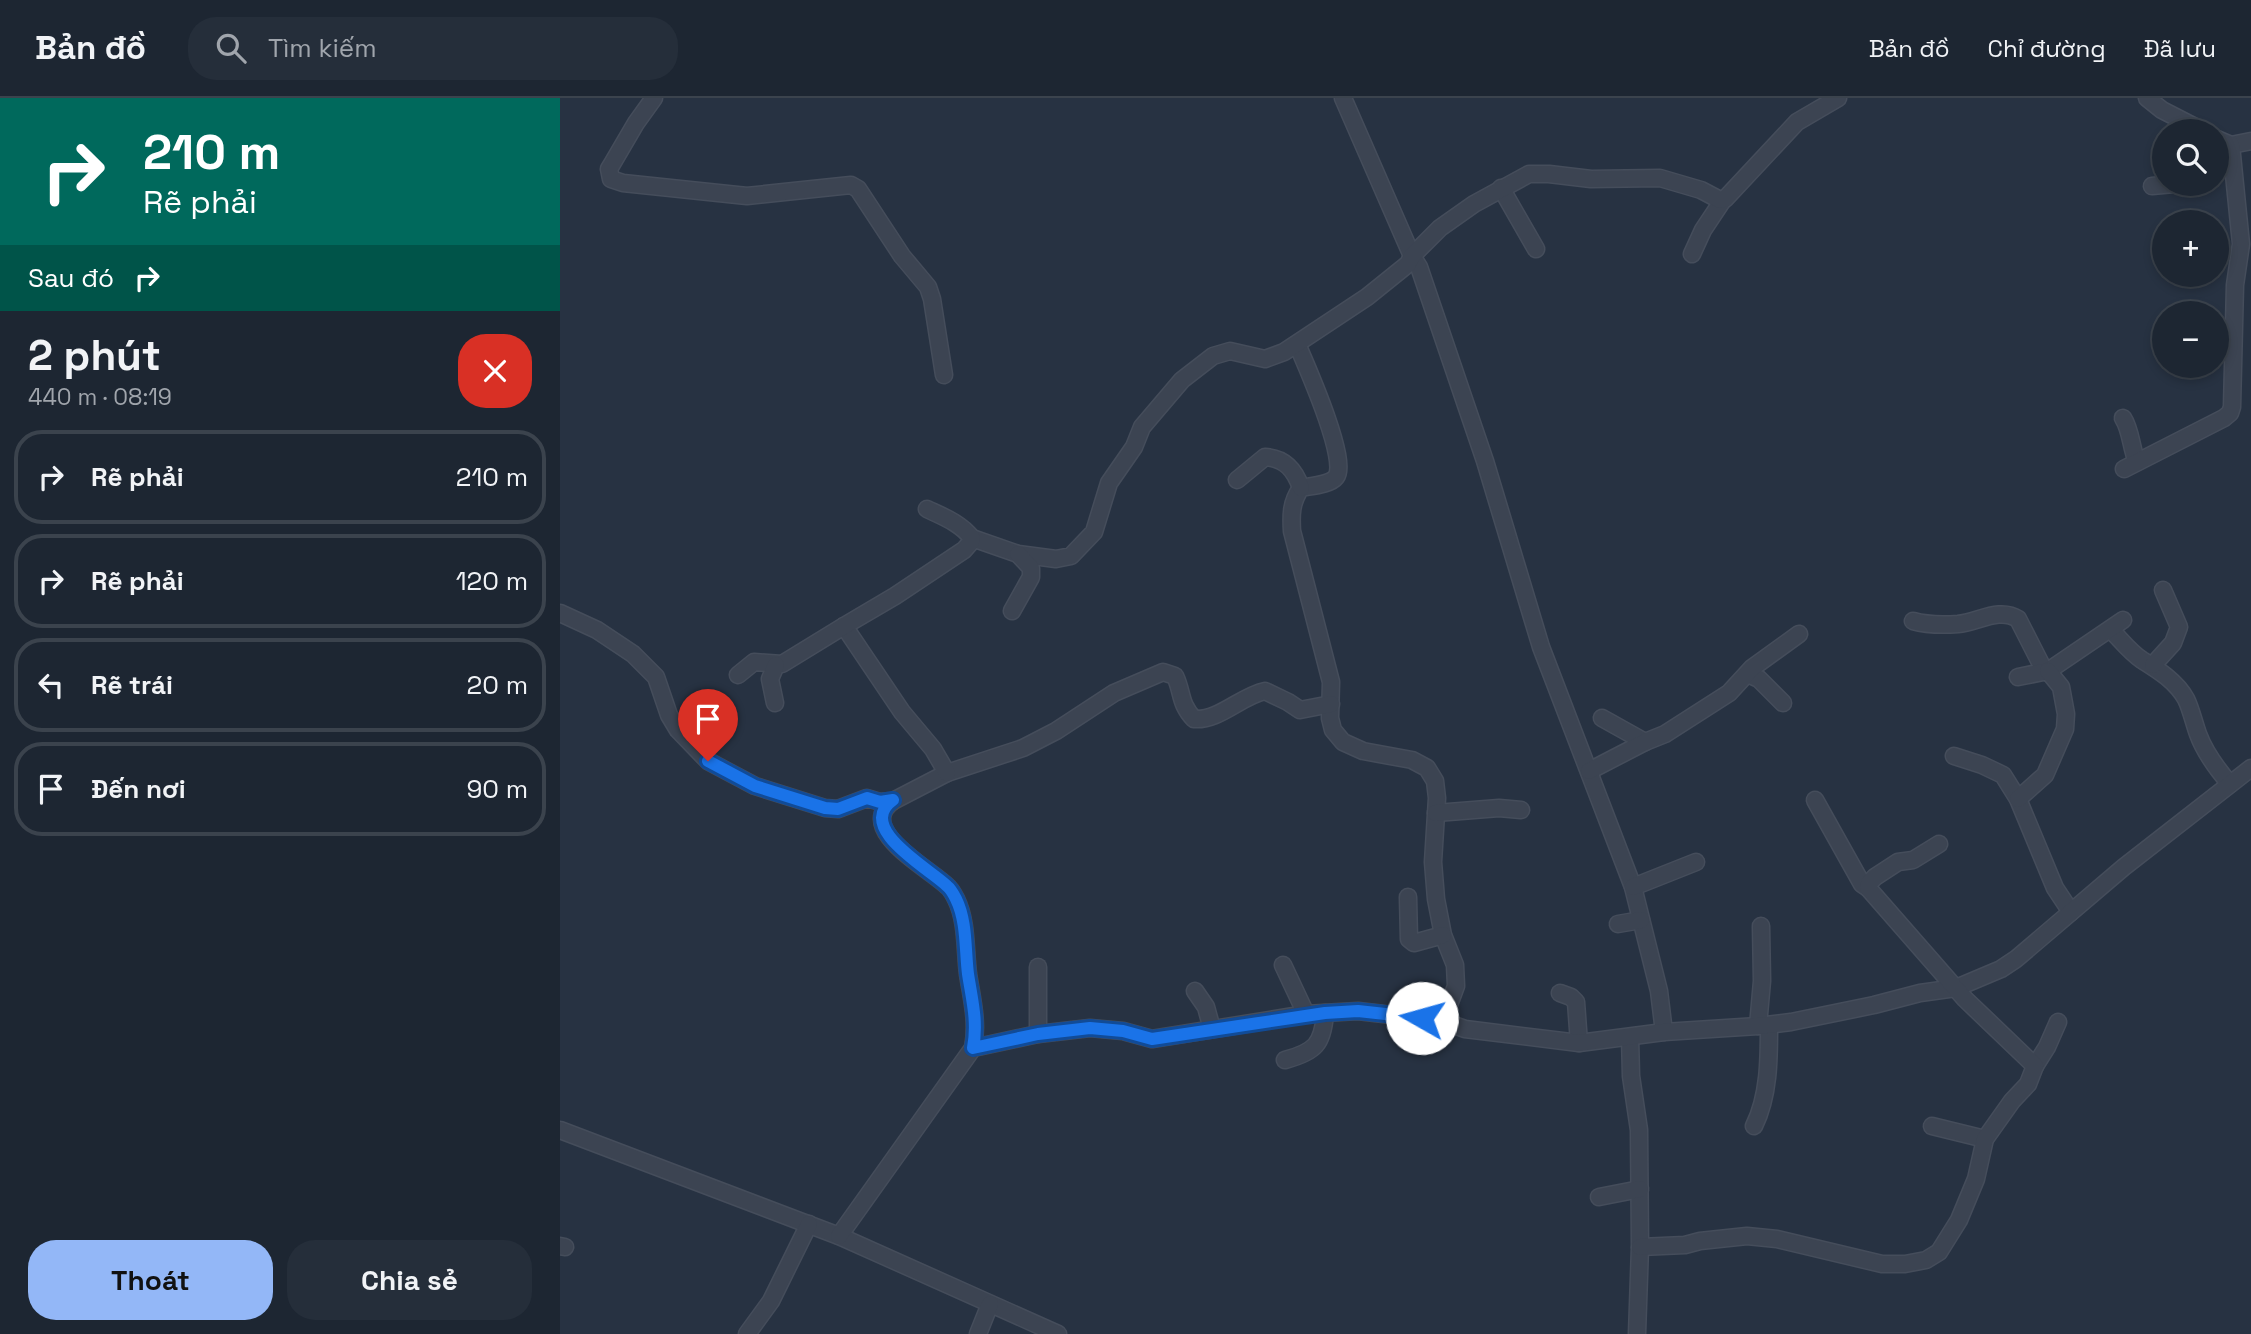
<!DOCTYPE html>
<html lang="vi">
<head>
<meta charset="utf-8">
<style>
	:root { --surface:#1d2632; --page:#252e3a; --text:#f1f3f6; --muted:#a0a5ac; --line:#3b434d; --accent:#93b7f7 }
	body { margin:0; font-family:"Space Grotesk",sans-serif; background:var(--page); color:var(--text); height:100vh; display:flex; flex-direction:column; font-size:26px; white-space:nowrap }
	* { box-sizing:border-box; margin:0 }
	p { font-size:23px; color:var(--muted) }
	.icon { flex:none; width:38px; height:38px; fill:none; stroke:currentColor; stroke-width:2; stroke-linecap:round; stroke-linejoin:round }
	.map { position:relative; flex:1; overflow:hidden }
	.side { display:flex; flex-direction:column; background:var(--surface); width:560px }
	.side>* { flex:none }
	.hud { background:#00695c; color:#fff; overflow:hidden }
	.tools { position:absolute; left:1592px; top:21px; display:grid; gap:14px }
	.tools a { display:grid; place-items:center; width:77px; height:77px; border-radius:50%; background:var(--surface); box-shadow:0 4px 10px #0003,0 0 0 2px var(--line); font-size:35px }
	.pin { position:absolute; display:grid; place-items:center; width:60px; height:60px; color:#fff; margin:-72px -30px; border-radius:50% 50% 50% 0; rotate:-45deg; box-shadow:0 0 7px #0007 }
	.pin .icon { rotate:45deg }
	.me { position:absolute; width:77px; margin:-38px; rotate:277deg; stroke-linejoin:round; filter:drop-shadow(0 0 5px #0008) }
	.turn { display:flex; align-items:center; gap:24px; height:147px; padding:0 28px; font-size:32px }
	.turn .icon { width:91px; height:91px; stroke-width:2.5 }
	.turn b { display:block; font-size:49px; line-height:60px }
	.then { display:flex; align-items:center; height:66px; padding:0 28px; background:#0003; gap:14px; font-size:26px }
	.round { display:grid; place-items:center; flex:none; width:74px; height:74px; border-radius:28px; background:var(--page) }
	.head { display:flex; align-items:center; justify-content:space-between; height:119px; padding:0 28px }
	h1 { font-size:42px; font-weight:700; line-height:52px }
	.button { display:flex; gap:14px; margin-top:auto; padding:14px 28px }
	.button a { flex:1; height:80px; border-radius:28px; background:var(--accent); color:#111; font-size:28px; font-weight:700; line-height:80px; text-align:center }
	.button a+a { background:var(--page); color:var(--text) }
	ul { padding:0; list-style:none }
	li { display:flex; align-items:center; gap:21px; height:94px; margin:0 14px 10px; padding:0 14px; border:4px solid var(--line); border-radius:28px }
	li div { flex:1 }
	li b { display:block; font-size:26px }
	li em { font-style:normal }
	header { display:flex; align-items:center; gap:42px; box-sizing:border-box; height:98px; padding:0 35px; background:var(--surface); border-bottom:2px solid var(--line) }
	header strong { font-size:33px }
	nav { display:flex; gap:38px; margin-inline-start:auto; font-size:24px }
	.search { width:490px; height:63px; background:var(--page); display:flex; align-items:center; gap:18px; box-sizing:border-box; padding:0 24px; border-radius:28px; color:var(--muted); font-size:26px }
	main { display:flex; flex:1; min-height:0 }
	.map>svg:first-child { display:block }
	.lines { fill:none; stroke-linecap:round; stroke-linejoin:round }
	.minor-casing { stroke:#454d5b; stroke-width:19 }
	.minor { stroke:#3c4452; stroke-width:16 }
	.route-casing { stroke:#114b97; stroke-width:18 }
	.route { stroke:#1a73e8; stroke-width:12 }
</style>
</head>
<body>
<header>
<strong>Bản đồ</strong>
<div class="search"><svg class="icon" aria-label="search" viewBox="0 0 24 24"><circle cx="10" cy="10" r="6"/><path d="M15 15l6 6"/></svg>Tìm kiếm</div>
<nav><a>Bản đồ</a><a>Chỉ đường</a><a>Đã lưu</a></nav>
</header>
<main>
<section class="side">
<div class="hud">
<div class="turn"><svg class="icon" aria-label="right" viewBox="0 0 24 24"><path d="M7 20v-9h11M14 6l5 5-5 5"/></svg><div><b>210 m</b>Rẽ phải</div></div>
<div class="then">Sau đó<svg class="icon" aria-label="right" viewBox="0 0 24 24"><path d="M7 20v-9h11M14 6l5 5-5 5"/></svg></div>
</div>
<div class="head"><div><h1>2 phút</h1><p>440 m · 08:19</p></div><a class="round" style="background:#d93025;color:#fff"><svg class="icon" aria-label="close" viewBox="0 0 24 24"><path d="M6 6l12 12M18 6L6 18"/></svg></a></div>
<ul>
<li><svg class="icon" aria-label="right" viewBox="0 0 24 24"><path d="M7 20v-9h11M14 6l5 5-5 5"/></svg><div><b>Rẽ phải</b></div><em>210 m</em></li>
<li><svg class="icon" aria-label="right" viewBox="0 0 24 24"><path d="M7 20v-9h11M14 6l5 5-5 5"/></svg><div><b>Rẽ phải</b></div><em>120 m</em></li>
<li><svg class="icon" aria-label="left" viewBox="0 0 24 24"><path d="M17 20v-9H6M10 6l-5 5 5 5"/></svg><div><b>Rẽ trái</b></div><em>20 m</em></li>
<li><svg class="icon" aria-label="arrive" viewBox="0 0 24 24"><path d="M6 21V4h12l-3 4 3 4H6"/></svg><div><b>Đến nơi</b></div><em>90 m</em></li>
</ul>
<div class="button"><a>Thoát</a><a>Chia sẻ</a></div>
</section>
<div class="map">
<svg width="1691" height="1236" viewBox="0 0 1691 1236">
	<rect width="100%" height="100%" fill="#273242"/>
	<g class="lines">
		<g class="minor-casing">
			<g id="minor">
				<path d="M 94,0 L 76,25 L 52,66 L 49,71 L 51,81 L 63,85 L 187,98 L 291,87 L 298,91 L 342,158 L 368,189 L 372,201 L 384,277"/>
				<path d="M 783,0 L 852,158 L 859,169 L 925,363 L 981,549 L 1073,789 L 1099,893 L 1104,934"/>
				<path d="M 1587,0 L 1602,12 L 1643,33"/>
				<path d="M 1657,41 L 1671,47 L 1691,43"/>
				<path d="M 1592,88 L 1614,86"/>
				<path d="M 941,90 L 976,151"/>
				<path d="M 1132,156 L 1143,132 L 1163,102"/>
				<path d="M 737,246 C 746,267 789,363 776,379 C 770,387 750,388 741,390 C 731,404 731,417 732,433 L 771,584 L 770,620 L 773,632 L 783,644 L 803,653 L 852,662 L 867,670 L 875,683 L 877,700 L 873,764 L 876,801 L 883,837 L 895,867 L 896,888 L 883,923"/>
				<path d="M 1563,320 C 1571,332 1571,350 1577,364"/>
				<path d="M 1564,371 L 1664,320 L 1670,315 L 1672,309 L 1675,187 L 1681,146 L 1671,47"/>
				<path d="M 677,382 L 705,359 C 725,360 735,372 741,390"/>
				<path d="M 412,440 L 458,456 L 496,461 L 511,458 L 534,434 L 549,385 L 574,349 L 582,329 L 622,282 L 653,258 L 670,253 L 705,261 L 724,254 L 807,199 L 848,166 L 852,158 L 880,130 L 914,106 L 969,76 L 989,76 L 1031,81 L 1100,80 L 1141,92 L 1160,102 L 1165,101 L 1237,24 L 1278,0"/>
				<path d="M 452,513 L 471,479 L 471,470 L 458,456"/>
				<path d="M 0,515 L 37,532 L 73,556 L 96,579 L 109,617 L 118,632 L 148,663 L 195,688 L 265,710 L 278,711 L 307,700 L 320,704 L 333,703 L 387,675 L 463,650 L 496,633 L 554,595 L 603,574 L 615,578 C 623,595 619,605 634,621 C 659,623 681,598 705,593 L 728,604 L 740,612 L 771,606"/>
				<path d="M 1353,523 C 1367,527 1383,527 1398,526 C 1418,524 1440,509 1458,521 L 1485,574"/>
				<path d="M 284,528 L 342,614 L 373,651 L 387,675"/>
				<path d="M 1551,532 C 1561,542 1570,554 1582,562 C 1598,572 1616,583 1626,601 C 1631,611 1634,625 1638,636 C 1645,655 1657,671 1670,686"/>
				<path d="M 1593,567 L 1613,545 L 1619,529 L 1603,492"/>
				<path d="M 1188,576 L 1199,581 L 1223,605"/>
				<path d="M 178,577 L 194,564 L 222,566 L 284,528 L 335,498 L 404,452 L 411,444 L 412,440 C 400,425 384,419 367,411"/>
				<path d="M 1458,579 L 1488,573 L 1563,522"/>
				<path d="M 215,605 L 210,581 L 216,567"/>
				<path d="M 1042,620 L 1085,644"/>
				<path d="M 1394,658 L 1422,667 L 1443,677 L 1458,701 L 1495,790 L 1511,814"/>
				<path d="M 1029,673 L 1085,644 L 1105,636 L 1169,595 L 1192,570 L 1239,536"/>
				<path d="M 1458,701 L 1485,677 L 1505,631 L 1506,616 L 1501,589 L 1488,573"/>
				<path d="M 1255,702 L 1302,786 L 1308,790"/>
				<path d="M 333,703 C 294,731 370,771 387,788 C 391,791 394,797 396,801 C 407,823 405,852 408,876 C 412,902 418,924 413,950"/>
				<path d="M 876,715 L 939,710 L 961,712"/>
				<path d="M 1073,789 L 1136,764"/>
				<path d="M 848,799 L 849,841 L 854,845 L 883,837"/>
				<path d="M 1058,826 L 1081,822"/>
				<path d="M 723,867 L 746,916"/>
				<path d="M 635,893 L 646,909 L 652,931"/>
				<path d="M 1000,895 L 1011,899 L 1016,904 L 1019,945"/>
				<path d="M 1198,928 L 1202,883 L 1201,828"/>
				<path d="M 478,936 L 478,869"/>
				<path d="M 1070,939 L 1071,978 L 1079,1032 L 1080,1149 L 1077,1236"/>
				<path d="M 725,962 C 755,954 763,946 765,915"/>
				<path d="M 1475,968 L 1487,949 L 1498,924"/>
				<path d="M 1194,1028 C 1209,998 1209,961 1209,927"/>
				<path d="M 1372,1028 L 1425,1041"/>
				<path d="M 0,1032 L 279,1138 L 498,1236"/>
				<path d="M 1039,1099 L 1080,1091"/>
				<path d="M 279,1138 L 413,950 L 478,936 L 530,930 L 563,933 L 592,941 L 746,916 L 798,913 L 883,923 L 905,931 L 1019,945 L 1104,934 L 1198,928 L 1231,924 L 1314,907 L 1360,895 L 1396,890 L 1441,871 L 1456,861 L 1564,769 L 1691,670"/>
				<path d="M 0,1148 L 5,1149"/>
				<path d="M 1080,1149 L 1125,1147 L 1140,1143 L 1187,1138 L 1217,1141 L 1322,1166 L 1345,1166 L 1366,1162 L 1379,1154 L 1399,1122 L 1416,1081 L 1425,1041 L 1452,1003 L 1468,986 L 1475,968 L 1405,901 L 1308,790 L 1309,785 L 1315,779 L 1338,764 L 1353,762 L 1379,746"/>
				<path d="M 187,1236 L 211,1203 L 249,1126"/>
				<path d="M 418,1236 L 430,1206"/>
			</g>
		</g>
		<use href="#minor" class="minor"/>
	</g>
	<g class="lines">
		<g class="route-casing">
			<path id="route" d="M 148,663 L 195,688 L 265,710 L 278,711 L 307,700 L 320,704 L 333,702 C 294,730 370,771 387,788 C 391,791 394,797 396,801 C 407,823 405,852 408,876 C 412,902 418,924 413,950 L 478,936 L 530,930 L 563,933 L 592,941 L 765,915 L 798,913 L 862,920"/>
		</g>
		<use href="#route" class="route"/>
	</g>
</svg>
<div class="tools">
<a><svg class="icon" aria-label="search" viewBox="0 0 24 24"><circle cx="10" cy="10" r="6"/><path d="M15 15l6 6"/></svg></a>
<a>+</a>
<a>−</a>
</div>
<div class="pin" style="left:148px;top:663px;background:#d93025"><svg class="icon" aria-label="arrive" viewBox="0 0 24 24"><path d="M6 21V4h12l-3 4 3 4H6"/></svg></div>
<svg class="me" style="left:862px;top:920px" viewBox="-20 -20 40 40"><circle r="19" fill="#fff"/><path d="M0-13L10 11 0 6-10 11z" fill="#1a73e8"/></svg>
</div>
</main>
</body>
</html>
